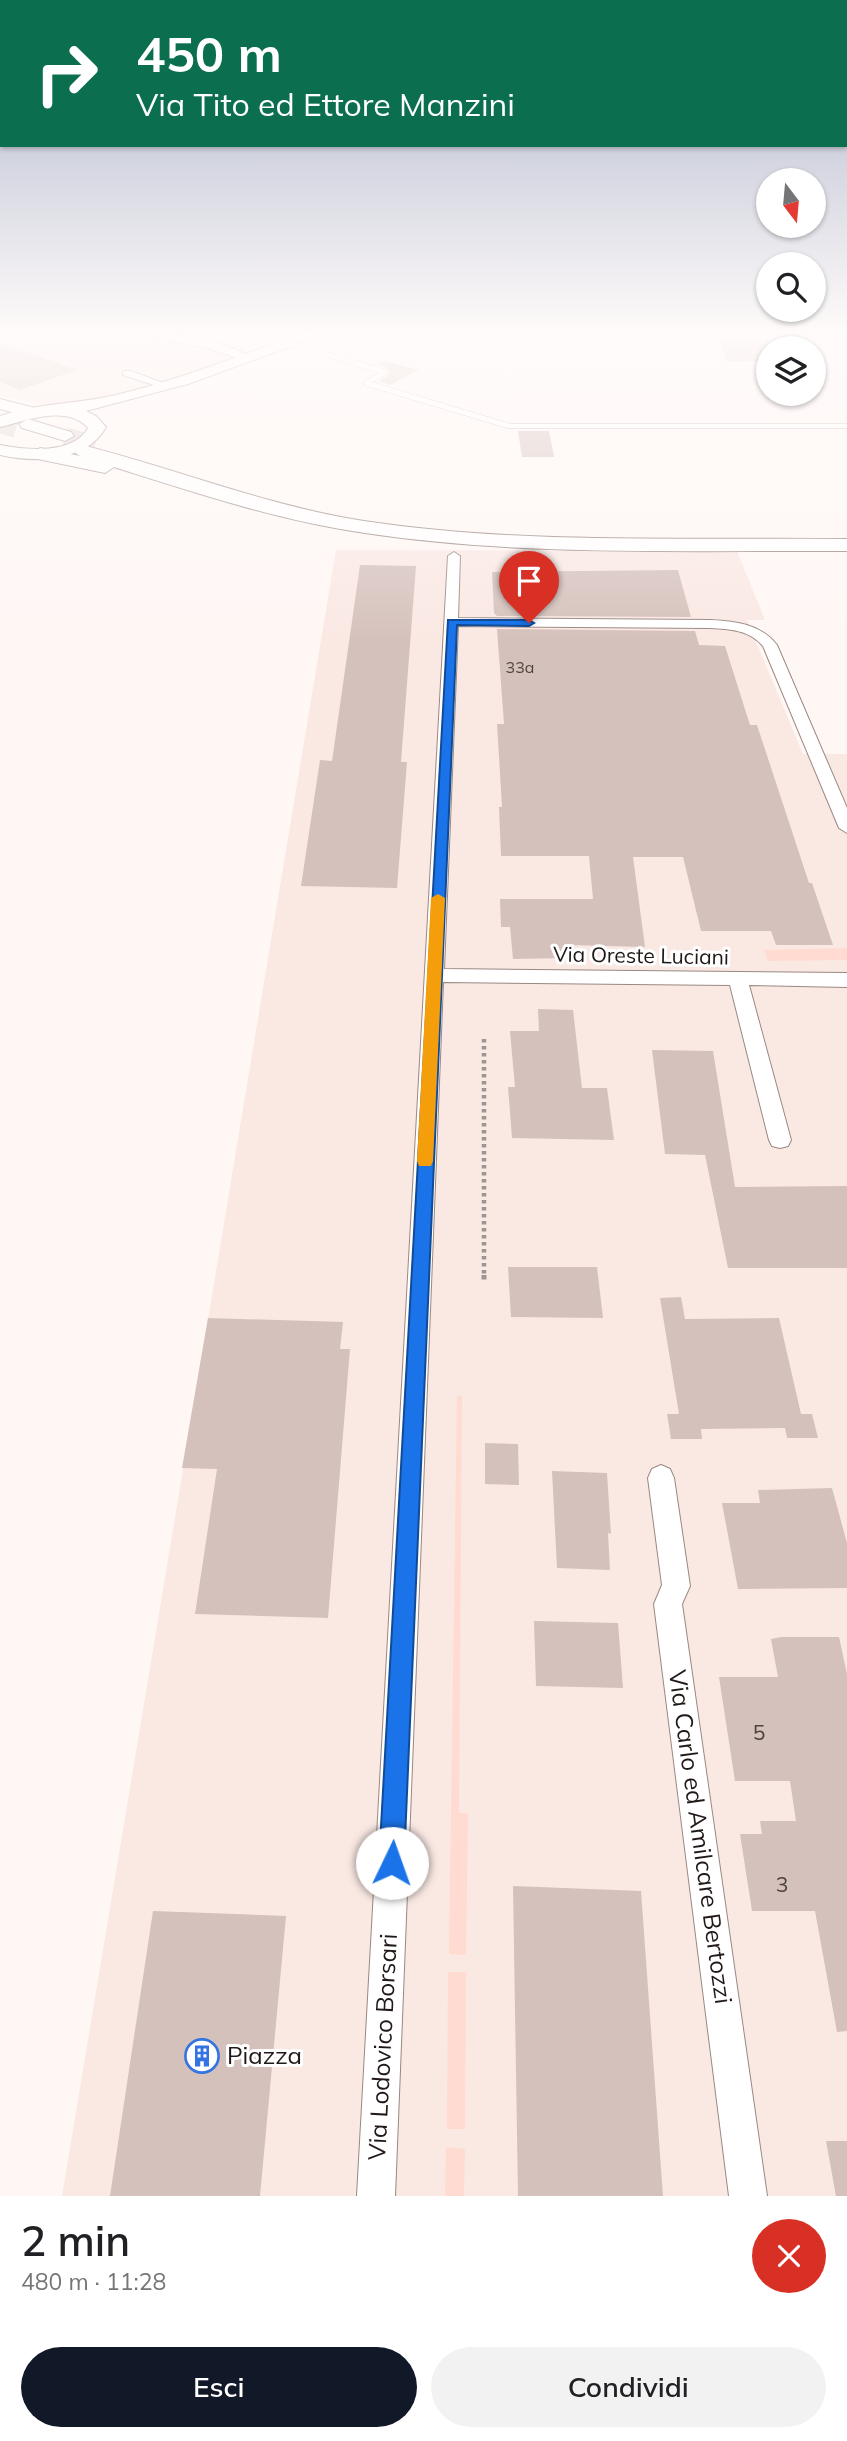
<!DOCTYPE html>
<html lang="it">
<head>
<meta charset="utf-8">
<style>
	:root { --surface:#fff; --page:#f2f2f2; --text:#202124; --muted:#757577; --accent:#111827 }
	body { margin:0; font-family:Mulish,sans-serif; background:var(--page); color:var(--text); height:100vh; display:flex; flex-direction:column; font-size:26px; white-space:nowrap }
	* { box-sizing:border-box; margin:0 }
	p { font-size:23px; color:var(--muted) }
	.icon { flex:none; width:38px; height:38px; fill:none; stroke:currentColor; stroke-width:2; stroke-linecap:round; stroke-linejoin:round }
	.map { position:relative; height:2196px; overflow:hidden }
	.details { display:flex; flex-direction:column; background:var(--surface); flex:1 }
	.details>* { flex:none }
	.banner { position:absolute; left:0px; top:0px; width:847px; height:147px; box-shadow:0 2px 5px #0004; background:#0b6e4f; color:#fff; overflow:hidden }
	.needle { width:46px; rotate:164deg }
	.tools { position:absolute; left:756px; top:168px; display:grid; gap:14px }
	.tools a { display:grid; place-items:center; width:70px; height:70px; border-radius:50%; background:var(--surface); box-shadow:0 2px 5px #0004; font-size:35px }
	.pin { position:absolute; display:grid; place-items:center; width:60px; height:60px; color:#fff; margin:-72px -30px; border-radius:50% 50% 50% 0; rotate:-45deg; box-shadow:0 0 7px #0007 }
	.pin .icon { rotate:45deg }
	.me { position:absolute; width:77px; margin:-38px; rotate:3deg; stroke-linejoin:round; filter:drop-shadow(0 0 5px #0008) }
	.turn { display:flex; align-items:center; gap:24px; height:147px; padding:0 21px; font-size:32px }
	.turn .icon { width:91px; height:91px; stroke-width:2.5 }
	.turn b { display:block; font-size:49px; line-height:60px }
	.round { display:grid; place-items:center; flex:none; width:74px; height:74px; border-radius:37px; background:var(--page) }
	.summary { display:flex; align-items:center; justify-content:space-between; height:119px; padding:0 21px }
	h1 { font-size:42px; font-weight:600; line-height:52px }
	.action { display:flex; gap:14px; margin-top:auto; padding:14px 21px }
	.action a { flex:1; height:80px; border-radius:42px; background:var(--accent); color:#fff; font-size:28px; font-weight:600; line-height:80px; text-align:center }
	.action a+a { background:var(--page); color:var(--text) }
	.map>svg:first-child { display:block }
	.built { fill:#fae8e3 }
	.green { fill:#ffdbd1 }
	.building { fill:#d5c1bc }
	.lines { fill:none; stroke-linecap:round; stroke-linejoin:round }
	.trunk-tunnel { stroke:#ded6d3; stroke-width:18; stroke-dasharray:18 9; stroke-linecap:butt }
	.service-casing { stroke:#9a8882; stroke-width:6 }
	.minor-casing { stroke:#9a8882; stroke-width:2 }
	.primary-casing { stroke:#9a8882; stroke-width:2 }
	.trunk-casing { stroke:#9a8882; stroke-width:2 }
	.path-far1 { stroke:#9d9593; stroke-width:4.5; stroke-dasharray:3.5 3.5; stroke-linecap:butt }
	.path { stroke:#9d9593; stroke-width:5; stroke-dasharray:4.5 4.5; stroke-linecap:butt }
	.service { stroke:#fff; stroke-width:5 }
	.minor { fill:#fff; fill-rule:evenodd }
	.primary { fill:#fff; fill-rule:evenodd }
	.trunk { fill:#fff; fill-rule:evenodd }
	.route { fill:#1a73e8; stroke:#114b97; stroke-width:2 }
	.slow { fill:#f59e0b }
	.labels { text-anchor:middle; stroke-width:6; stroke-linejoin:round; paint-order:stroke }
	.far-number-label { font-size:16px; fill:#4d4340 }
	.street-label { font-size:21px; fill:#201917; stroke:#fff }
	.near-number-label { font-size:21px; fill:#4d4340 }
	.near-street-label { font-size:24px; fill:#201917; stroke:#fff }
	.near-poi-label { font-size:24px; fill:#201917; stroke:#fff; text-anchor:start }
</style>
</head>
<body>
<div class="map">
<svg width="847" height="2196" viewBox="0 0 847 2196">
	<rect width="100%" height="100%" fill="#fff7f4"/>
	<g class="built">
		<path d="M 0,334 L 116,334 L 219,350 L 231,355 L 221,363 L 108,400 L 42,405 L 0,396 Z"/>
		<path d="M 336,550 L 737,551 L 765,620 L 747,620 L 803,754 L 847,754 L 847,2196 L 62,2196 Z"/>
	</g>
	<g class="green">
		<path d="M 847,948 L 847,960 L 843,960 L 768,961 L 764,950 Z"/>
		<path d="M 457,1396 L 462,1396 L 459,1813 L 468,1813 L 466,1955 L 449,1954 Z"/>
		<path d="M 448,1972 L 466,1972 L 465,2129 L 447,2129 Z"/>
		<path d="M 446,2147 L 465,2149 L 464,2196 L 445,2196 Z"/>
	</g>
	<g class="building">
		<path d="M 720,339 L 768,339 L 768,361 L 727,362 Z"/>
		<path d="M 0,343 L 77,370 L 20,390 L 0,382 Z"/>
		<path d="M 383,361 L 419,370 L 390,385 L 379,381 L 390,374 L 388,368 L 377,364 Z"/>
		<path d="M 518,431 L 549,431 L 554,457 L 522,457 Z"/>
		<path d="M 360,565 L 416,566 L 401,762 L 407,762 L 397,888 L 301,886 L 320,760 L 332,761 Z"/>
		<path d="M 678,570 L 691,617 L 497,616 L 494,613 L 492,572 Z"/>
		<path d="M 497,629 L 695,631 L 699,645 L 725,646 L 750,725 L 757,725 L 809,883 L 812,883 L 833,945 L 776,945 L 771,931 L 701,931 L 683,857 L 633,857 L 645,947 L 566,945 L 568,958 L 513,959 L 510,927 L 501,927 L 500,899 L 593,899 L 589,856 L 501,856 L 499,807 L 502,807 L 497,724 L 504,724 Z"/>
		<path d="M 538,1009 L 573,1010 L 582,1088 L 607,1088 L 614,1140 L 512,1138 L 508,1087 L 515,1087 L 510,1031 L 539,1031 Z"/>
		<path d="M 652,1050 L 713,1051 L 735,1187 L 847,1186 L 847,1268 L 728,1268 L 705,1155 L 665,1154 Z"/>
		<path d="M 508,1267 L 597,1267 L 603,1318 L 511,1317 Z"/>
		<path d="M 681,1297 L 685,1319 L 779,1318 L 801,1414 L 812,1414 L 818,1438 L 787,1438 L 785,1428 L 701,1429 L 702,1439 L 671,1439 L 667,1414 L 679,1414 L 660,1298 Z"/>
		<path d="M 208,1318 L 343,1322 L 340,1349 L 350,1349 L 328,1618 L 195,1614 L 217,1469 L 182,1468 Z"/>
		<path d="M 485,1443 L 518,1444 L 519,1485 L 485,1484 Z"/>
		<path d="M 552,1471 L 607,1473 L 611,1534 L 608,1533 L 610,1570 L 557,1568 Z"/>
		<path d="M 832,1488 L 847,1543 L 847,1588 L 738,1589 L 722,1503 L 760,1503 L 758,1490 Z"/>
		<path d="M 534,1621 L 618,1623 L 623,1688 L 536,1686 Z"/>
		<path d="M 781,1637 L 839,1637 L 847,1674 L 847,2031 L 837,2032 L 815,1911 L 752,1911 L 740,1834 L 762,1834 L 760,1821 L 796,1821 L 790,1781 L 735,1781 L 719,1677 L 778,1677 L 771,1639 Z"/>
		<path d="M 513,1886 L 641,1891 L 663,2196 L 518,2196 Z"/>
		<path d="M 153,1911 L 286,1916 L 260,2196 L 110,2196 Z"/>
		<path d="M 826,2141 L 847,2141 L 847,2196 L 836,2196 Z"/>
	</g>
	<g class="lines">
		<g class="trunk-tunnel">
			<path d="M 0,424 L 16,429"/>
			<path d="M 65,436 L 95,445"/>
		</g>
		<g class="service-casing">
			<path id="service" d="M 288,343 L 385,372 L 366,383 L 509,426 L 847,426"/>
		</g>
		<g class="minor-casing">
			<g id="minor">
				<path d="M 139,334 C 170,333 227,339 251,358 L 246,361 L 207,348 Z"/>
				<path d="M 841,334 L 847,334 L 847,340 L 844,339 Z"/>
				<path d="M 123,371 L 131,371 L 171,386 L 166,389 L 123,375 Z"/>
				<path d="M 454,552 L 460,556 L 458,618 L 710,620 C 735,621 761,624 777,645 L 847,808 L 847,833 L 839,828 L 763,646 C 749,630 730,629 710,628 L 458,626 L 444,969 L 847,973 L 847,987 L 749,985 L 791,1140 L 788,1146 L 780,1148 L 772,1146 L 769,1140 L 730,985 L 443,982 L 395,2196 L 357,2196 L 448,556 Z"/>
				<path d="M 661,1465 L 670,1469 L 674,1478 L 690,1586 L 682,1604 L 767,2196 L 729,2196 L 654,1604 L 662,1585 L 648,1478 L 652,1469 Z"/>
			</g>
		</g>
		<g class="primary-casing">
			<path id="primary" d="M 299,334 L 319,334 L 317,337 L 188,384 L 86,411 L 96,416 L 106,427 C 87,462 35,463 0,455 L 0,445 C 26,450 73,455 88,428 C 67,404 26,421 0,427 L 0,416 C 37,403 78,404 116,395 C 178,380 239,356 299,334 Z"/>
		</g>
		<g class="trunk-casing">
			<g id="trunk">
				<path d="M 0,399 L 39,409 L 42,413 L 33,418 L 0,409 Z"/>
				<path d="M 28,419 L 71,432 L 74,436 L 65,441 L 22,428 L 19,424 Z"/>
				<path d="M 82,445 C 177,469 267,506 364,521 C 524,545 686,537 847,539 L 847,551 C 687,550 525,557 365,533 C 280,521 196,493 114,467 L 105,473 L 33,458 L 31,454 L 40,448 L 80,456 L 73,451 Z"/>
			</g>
		</g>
		<path class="path-far1" d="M 484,1039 L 484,1277"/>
		<path class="path" d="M 484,1275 L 484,1280"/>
		<use href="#service" class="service"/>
		<use href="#minor" class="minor"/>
		<use href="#primary" class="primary"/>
		<use href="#trunk" class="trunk"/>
	</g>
	<linearGradient id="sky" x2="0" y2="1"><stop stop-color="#abb2c9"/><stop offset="0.52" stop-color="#fffbfa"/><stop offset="1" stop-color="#fffbfa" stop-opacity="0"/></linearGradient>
	<rect width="847" height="641" fill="url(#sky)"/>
	<path class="route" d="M 448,620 L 529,620 L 534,623 L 529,626 L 457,625 L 404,1863 L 401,1872 L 392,1875 L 383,1872 L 379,1863 Z"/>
	<path class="slow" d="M 438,894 L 445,898 L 433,1161 L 431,1166 L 419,1166 L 417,1161 L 431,898 Z"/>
	<defs>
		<g id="building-ring" transform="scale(1.75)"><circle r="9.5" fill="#fff" stroke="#3473e1" stroke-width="1.5"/><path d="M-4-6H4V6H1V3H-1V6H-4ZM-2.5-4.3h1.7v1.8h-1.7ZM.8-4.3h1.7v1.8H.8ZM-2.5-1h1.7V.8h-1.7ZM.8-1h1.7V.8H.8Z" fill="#3473e1"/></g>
	</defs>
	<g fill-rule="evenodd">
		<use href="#building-ring" x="202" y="2056"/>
	</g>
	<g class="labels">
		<g class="far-number-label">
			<text x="520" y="673">33a</text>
		</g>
		<g class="street-label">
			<text transform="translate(641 956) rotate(1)" y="7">Via Oreste Luciani</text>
		</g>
		<g class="near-number-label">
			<text x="759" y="1740">5</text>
			<text x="782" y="1892">3</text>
		</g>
		<g class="near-street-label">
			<text transform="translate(700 1837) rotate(82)" y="8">Via Carlo ed Amilcare Bertozzi</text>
			<text transform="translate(383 2047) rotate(-87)" y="8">Via Lodovico Borsari</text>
		</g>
		<g class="near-poi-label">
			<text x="227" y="2064">Piazza</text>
		</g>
	</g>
</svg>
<div class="tools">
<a><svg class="needle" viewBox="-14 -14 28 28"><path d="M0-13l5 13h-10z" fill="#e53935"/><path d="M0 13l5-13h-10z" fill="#757577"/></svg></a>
<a><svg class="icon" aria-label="search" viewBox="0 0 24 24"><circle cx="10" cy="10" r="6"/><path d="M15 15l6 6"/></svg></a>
<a><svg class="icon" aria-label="layers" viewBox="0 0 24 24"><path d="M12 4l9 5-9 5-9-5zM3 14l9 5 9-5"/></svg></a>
</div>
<div class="pin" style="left:529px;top:623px;background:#d93025"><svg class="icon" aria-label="arrive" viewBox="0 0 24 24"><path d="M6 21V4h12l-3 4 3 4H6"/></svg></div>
<svg class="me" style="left:392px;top:1863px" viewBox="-20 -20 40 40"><circle r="19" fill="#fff"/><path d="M0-13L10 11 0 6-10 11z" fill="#1a73e8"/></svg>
<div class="banner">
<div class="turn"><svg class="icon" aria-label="right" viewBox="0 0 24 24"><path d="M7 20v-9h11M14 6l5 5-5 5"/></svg><div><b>450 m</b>Via Tito ed Ettore Manzini</div></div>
</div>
</div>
<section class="details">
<div class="summary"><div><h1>2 min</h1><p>480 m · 11:28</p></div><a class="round" style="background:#d93025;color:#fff"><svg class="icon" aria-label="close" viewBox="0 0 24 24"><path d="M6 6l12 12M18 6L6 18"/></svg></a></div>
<div class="action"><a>Esci</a><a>Condividi</a></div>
</section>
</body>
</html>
